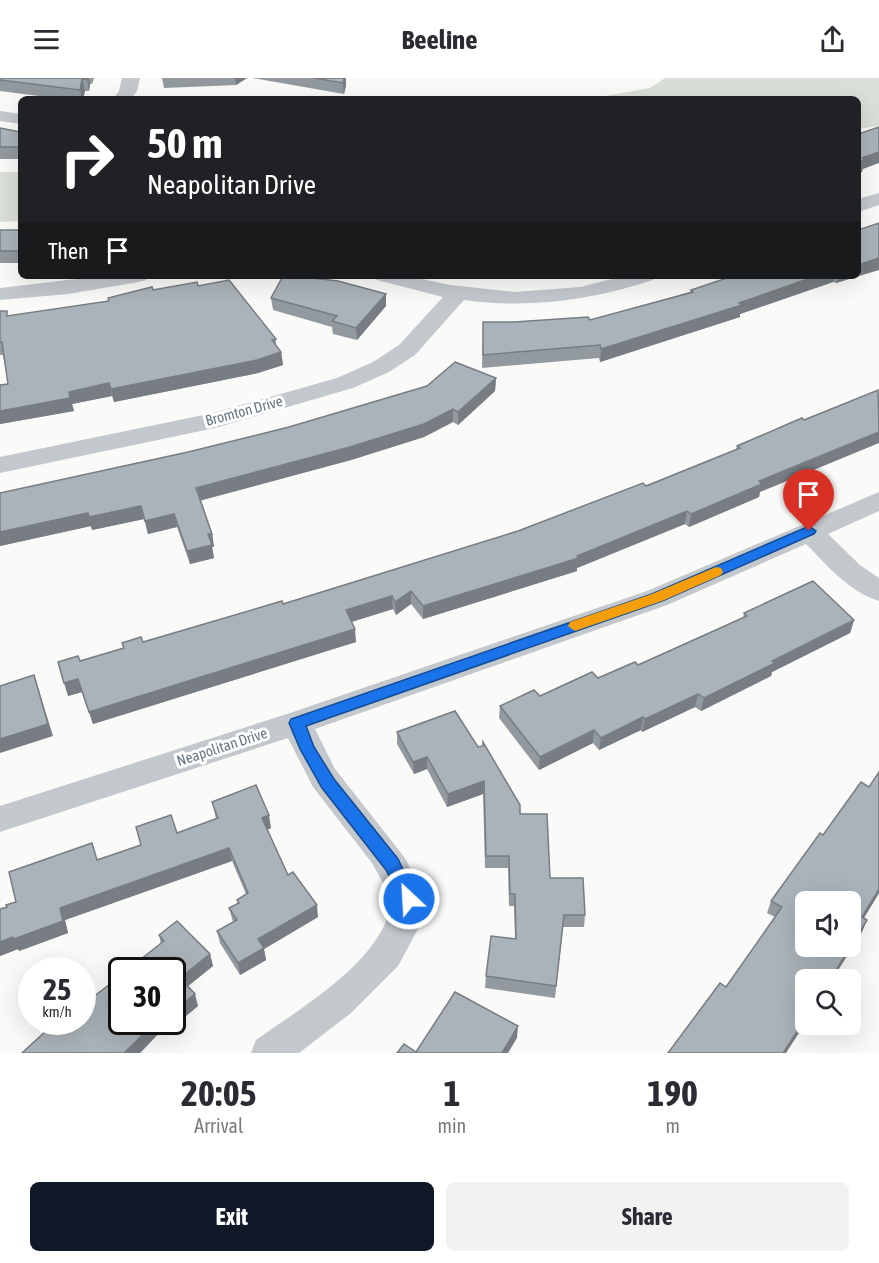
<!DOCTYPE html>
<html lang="en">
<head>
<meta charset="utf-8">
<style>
	:root { --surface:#fff; --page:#f2f2f3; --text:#2b2b33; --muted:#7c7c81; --accent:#111827 }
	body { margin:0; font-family:"Asap Condensed",sans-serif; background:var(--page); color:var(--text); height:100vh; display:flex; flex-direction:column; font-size:22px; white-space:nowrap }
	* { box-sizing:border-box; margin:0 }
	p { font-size:20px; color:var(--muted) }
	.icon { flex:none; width:33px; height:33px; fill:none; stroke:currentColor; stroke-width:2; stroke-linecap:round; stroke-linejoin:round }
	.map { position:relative; height:975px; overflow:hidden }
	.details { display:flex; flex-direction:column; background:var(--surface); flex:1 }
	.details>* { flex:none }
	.banner { position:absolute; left:18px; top:18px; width:843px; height:183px; border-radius:9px; box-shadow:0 6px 24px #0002; background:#202124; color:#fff; overflow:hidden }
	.buttons { position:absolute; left:795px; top:813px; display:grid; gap:12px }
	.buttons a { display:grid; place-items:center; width:66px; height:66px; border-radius:9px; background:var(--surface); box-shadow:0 6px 24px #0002; font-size:30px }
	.speed { position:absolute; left:18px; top:879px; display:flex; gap:12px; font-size:30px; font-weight:700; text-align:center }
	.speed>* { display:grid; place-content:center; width:78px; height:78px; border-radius:50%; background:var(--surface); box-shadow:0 6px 24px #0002; line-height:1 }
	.speed small { font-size:15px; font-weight:400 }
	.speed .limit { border:3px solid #111; border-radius:9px; background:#fff; color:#111 }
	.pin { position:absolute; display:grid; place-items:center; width:51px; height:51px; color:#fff; margin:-62px -26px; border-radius:50% 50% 50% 0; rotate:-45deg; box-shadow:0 0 6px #0007 }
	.pin .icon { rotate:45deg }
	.me { position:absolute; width:66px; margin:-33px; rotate:335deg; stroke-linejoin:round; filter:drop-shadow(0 0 4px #0008) }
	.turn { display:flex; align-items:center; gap:21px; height:126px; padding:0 30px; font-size:27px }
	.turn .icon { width:78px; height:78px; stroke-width:2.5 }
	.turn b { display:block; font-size:42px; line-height:51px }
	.then { display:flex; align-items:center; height:57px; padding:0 30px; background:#0003; gap:12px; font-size:22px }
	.eta { display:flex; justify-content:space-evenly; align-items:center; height:102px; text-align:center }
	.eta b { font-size:36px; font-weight:700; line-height:42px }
	.cta { display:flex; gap:12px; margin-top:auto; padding:12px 30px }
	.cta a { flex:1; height:69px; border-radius:9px; background:var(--accent); color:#fff; font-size:24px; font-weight:700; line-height:69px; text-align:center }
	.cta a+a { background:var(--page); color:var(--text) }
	header { display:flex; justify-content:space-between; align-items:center; height:78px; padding:0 30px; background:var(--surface); font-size:27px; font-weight:700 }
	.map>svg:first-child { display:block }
	.green { fill:#dadfd7 }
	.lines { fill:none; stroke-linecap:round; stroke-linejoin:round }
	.street { fill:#c3c8cc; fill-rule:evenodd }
	.wall { fill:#929a9f }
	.shaded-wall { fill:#777d82 }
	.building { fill:#aab3b9; stroke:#777d82; stroke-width:1.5; fill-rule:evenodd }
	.route { fill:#1a73e8; stroke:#114b97; stroke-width:1.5 }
	.slow { fill:#f59e0b }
	.labels { text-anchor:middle; stroke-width:6; stroke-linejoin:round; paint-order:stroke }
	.street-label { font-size:15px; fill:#657683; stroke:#fff }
</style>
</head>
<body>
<header><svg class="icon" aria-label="menu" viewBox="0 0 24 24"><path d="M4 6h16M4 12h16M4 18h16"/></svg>Beeline<svg class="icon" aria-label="share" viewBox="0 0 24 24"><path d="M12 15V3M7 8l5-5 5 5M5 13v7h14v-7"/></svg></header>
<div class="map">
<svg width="879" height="975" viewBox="0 0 879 975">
	<rect width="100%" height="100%" fill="#fafaf8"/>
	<g class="green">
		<path d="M 665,0 L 879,0 L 879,48 L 858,51 L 858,21 L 588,21 L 650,10 Z"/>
		<path d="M 0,94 L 21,94 L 21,143 L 0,144 Z"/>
	</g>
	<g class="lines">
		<g class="street">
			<path d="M 122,0 L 140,0 L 137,13 L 131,21 L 113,21 L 119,13 Z"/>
			<path d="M 0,33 L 21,36 L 21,46 L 0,43 Z"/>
			<path d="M 879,115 L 879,127 L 858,134 L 858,121 Z"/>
			<path d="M 101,198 L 150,198 L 146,202 L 139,204 L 68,216 L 0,222 L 0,210 Z"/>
			<path d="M 373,198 L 408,198 L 450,207 L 515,214 L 580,209 L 624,198 L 657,198 L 653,202 C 591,222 530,231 464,222 L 415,277 L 389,294 L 353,310 L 215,350 L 0,395 L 0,379 L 213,335 L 337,300 L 373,284 L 399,267 L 443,219 L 377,202 Z"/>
			<path d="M 879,414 L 879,433 L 828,456 L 860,487 L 879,500 L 879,523 C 849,514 827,487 806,466 L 667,527 L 315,651 L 335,691 L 405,780 L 426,821 L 418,851 L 398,888 L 351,935 L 299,975 L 251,975 L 256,962 C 298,932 361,895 384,848 C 388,840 390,830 392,821 L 372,785 L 313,709 L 288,660 L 0,754 L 0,728 L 290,635 L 647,513 Z"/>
		</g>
	</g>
	<g class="wall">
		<path d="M 0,0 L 94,0 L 92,6 L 90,6 L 89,13 L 85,13 L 83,21 L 62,21 L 0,13 Z"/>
		<path d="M 162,0 L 247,0 L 236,7 L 164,10 Z"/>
		<path d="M 252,0 L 346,0 L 346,7 L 344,16 Z"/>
		<path d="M 0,50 L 21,54 L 21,81 L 0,81 Z"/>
		<rect x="0" y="152" width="21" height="33"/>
		<path d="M 721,198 L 858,198 L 836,205 L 833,204 L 740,236 L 740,239 L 600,284 L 599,280 L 482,290 L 483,244 L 514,244 L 590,242 L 690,214 L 691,212 L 721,202 Z"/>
		<path d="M 198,208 L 276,261 L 276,268 L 281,274 L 283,287 L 258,295 L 114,324 L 112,318 L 72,326 L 74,333 L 0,346 L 0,307 L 8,306 L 3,277 L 0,277 L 0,233 L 9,238 L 109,223 L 153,212 Z"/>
		<path d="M 271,220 L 386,228 L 357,262 L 333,256 L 332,249 L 273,232 Z"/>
		<path d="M 496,300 L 495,313 L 458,347 L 453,344 L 424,359 L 351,382 L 201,422 L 212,456 L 214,469 L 212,469 L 214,480 L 190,486 L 177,449 L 148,456 L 144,441 L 92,452 L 91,448 L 0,468 L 0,415 L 188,374 Z"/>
		<path d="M 802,340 L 760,414 L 759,419 L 689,449 L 685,446 L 577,490 L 577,493 L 423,541 L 411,526 L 396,537 L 393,531 L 352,544 L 356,564 L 93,646 L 82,614 L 68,618 L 80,583 L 143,564 L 283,526 L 518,453 L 646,408 L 736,372 L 737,368 Z"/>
		<path d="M 744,535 L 854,542 L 850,555 L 772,594 L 771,598 L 701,633 L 695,629 L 642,654 L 641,652 L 599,672 L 593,665 L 539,692 L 499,640 L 500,628 L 540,618 L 638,587 L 743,540 Z"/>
		<path d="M 397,654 L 478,669 L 520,736 L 550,800 L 585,837 L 584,849 L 563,849 L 555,920 L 485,910 L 486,898 L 515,861 L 514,828 L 509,828 L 508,790 L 485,790 L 483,716 L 447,729 L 427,691 L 414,696 L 397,666 Z"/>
		<path d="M 212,724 L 271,750 L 267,752 L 288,797 L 318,839 L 264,871 L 266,882 L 240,897 L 220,865 L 217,853 L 233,844 L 229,830 L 238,825 L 237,822 L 246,816 L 232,783 L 65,842 L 68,855 L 19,873 L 18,871 L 0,878 L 0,831 L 7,829 L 16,824 L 97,782 L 216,741 Z"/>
		<path d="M 879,815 L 864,840 L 862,854 L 726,909 L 775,839 L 767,835 L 771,823 Z"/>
		<path d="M 159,857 L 210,876 L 213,888 L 188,908 L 198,928 L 163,957 L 160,954 L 140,975 L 22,975 L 45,954 L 43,949 L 93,919 L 161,866 Z"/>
	</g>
	<g class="shaded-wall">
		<path d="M 87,0 L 89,0 L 90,6 L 89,13 Z"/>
		<path d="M 235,0 L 247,0 L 236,7 Z"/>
		<path d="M 344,0 L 346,0 L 346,7 L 344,16 L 343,5 Z"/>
		<path d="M 82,1 L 85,13 L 83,21 L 82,21 L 80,12 Z"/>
		<path d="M 879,74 L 879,85 L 863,91 L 862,94 L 858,95 L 858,84 L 862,80 Z"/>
		<path d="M 879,180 L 879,192 L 836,205 L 838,198 L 858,198 L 858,187 Z"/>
		<path d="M 816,198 L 835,198 L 833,204 L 740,236 L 740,239 L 600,284 L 601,271 Z"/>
		<path d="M 386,216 L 386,228 L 357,262 L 356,250 Z"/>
		<path d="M 281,274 L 283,287 L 258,295 L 114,324 L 111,311 Z"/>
		<path d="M 496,300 L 495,313 L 458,347 L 458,334 Z"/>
		<path d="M 109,305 L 112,318 L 72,326 L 74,333 L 0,346 L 0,333 L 69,314 Z"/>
		<path d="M 453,331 L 453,344 L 424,359 L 351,382 L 199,423 L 196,410 Z"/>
		<path d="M 879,354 L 879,365 L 760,414 L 759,419 L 689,449 L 691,436 L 759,403 Z"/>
		<path d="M 141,428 L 144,441 L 92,452 L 91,448 L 0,468 L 0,454 L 88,435 Z"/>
		<path d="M 687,433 L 685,446 L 577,490 L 577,493 L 423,541 L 423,528 L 577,478 Z"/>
		<path d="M 174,436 L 177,449 L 148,456 L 145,443 Z"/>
		<path d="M 208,456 L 212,456 L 214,469 L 212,469 L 214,480 L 190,486 L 187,473 Z"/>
		<path d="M 411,513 L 411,526 L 396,537 L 395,524 Z"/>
		<path d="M 392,518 L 393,531 L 347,545 L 346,532 Z"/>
		<path d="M 854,542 L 850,555 L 772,594 L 771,598 L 701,633 L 704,620 L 772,583 Z"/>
		<path d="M 355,551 L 356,564 L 93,646 L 89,634 Z"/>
		<path d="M 34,597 L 53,658 L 0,675 L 0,661 Z"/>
		<path d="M 78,601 L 82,614 L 68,618 L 64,605 Z"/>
		<path d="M 698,616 L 695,629 L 642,654 L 645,641 Z"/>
		<path d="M 643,639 L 641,652 L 599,672 L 601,660 Z"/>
		<path d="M 594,652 L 593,665 L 539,692 L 540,679 Z"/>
		<path d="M 427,679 L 427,691 L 414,696 L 413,684 Z"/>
		<path d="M 484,703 L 483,716 L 447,729 L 448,716 Z"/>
		<path d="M 269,737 L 271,750 L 264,753 L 262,740 Z"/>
		<path d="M 229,770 L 232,783 L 65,842 L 68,855 L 19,873 L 18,871 L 0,878 L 0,864 L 13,859 L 60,830 Z"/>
		<path d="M 879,811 L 879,815 L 857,851 L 862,839 Z"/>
		<path d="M 317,827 L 318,839 L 264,871 L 266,882 L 240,897 L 238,885 L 258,861 Z"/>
		<path d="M 867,842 L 862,854 L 832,902 L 830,902 Z"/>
		<path d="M 210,876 L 213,888 L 183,912 L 180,900 Z"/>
		<path d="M 195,916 L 198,928 L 163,957 L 159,946 L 162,944 L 172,944 L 172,935 Z"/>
		<path d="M 806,940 L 806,944 L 786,975 L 783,975 Z"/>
		<path d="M 157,944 L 160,954 L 140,975 L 124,975 Z"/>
		<path d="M 518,948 L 517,960 L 508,975 L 502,975 Z"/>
	</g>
	<g class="building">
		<path d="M 0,0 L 87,0 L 87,1 L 82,1 L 80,12 L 0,2 Z"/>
		<path d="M 315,0 L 344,0 L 343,5 Z"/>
		<path d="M 879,49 L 879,74 L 862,80 L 865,82 L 858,84 L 858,56 Z"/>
		<path d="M 0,50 L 21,54 L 21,69 L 0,69 Z"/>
		<path d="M 879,145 L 879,180 L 858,187 L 858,152 Z"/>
		<rect x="0" y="152" width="21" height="21"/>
		<path d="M 283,198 L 294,198 L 338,203 L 386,216 L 356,250 L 332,243 L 337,238 L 271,220 Z"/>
		<path d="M 721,198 L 816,198 L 739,225 L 742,227 L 601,271 L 600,267 L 483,277 L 483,244 L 514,244 L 588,239 L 590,242 L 693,214 L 691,212 L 724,201 Z"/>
		<path d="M 229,202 L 276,261 L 272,262 L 281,274 L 257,282 L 111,311 L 109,305 L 69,314 L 70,320 L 0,333 L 0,307 L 8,306 L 2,264 L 0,264 L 0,233 L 7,233 L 7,238 L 109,223 L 108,220 L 152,209 L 153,212 L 197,204 L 198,208 Z"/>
		<path d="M 455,284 L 496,300 L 458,334 L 453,331 L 424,346 L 350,369 L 196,410 L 212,456 L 208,456 L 212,467 L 187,473 L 174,436 L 145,443 L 141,428 L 89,439 L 88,435 L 0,454 L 0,415 L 188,374 L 289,349 L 427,308 Z"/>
		<path d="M 878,312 L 879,354 L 759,403 L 762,406 L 691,436 L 687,433 L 577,478 L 579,480 L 423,528 L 411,513 L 395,524 L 392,518 L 346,532 L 355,551 L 89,634 L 78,601 L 64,605 L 58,584 L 78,578 L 80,583 L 124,570 L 122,565 L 141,559 L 143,564 L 282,523 L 283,526 L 518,453 L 643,405 L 646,408 L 740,370 L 737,368 L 802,340 L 804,342 Z"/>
		<path d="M 813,503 L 854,542 L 772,583 L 775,585 L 704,620 L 698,616 L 645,641 L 643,639 L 601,660 L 594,652 L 540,679 L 500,628 L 534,612 L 540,618 L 592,594 L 598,600 L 635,584 L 638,587 L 747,538 L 744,535 Z"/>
		<path d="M 34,597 L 48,646 L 0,661 L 0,608 Z"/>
		<path d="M 455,633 L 478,669 L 483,668 L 483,664 L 520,727 L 520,736 L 547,736 L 550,800 L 583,800 L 585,837 L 564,837 L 556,908 L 486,898 L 491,858 L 516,861 L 515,816 L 510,816 L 509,778 L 486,778 L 484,703 L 448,716 L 427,679 L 413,684 L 397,654 Z"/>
		<path d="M 879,694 L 879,811 L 862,839 L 867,842 L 830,902 L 806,902 L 806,940 L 783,975 L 668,975 L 720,905 L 726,909 L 782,829 L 771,823 L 820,755 L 823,757 L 861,704 L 869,709 ZM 806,824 L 850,824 L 850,868 L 806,868 Z"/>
		<path d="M 256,707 L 269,737 L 262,740 L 288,797 L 293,794 L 317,827 L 258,861 L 264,870 L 238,885 L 217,853 L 237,842 L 229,830 L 239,825 L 237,822 L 248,815 L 229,770 L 60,830 L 63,843 L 14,861 L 13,859 L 0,864 L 0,831 L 7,829 L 6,827 L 16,824 L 9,794 L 92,765 L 97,782 L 141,767 L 136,749 L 171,737 L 177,755 L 218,740 L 212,724 Z"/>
		<path d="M 177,843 L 210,876 L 180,900 L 195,916 L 172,935 L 172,892 L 127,892 L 164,863 L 159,857 Z"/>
		<path d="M 122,897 L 122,944 L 156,944 L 124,975 L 22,975 L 47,952 L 43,949 L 49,944 L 82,944 L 82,912 L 84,911 L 93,919 Z"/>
		<path d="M 455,914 L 518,948 L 502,975 L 397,975 L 404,966 L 416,974 Z"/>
	</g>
	<path class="route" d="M 809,448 L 816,453 L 814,456 L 662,523 L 306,648 L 314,669 L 334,701 L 398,781 L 417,821 L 415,826 L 409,828 L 403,826 L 386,792 L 322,710 L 300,671 L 289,645 L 291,641 L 652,516 Z"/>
	<path class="slow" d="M 716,489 L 721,490 L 723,494 L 721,497 L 662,523 L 575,553 L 568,548 L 570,544 L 652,516 Z"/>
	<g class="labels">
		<g class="street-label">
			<text transform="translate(244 333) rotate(-15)" y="5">Bromton Drive</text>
			<text transform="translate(222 669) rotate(-18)" y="5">Neapolitan Drive</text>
		</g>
	</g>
</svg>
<div class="buttons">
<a><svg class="icon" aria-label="sound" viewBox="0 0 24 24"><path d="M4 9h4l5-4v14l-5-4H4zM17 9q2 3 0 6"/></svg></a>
<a><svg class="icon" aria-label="search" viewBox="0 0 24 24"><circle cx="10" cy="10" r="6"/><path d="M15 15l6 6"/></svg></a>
</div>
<div class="speed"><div>25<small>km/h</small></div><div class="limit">30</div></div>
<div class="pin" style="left:809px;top:453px;background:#d93025"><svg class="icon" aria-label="arrive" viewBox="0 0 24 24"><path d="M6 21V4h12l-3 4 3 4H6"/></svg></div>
<svg class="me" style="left:409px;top:821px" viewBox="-20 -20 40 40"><circle r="17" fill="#1a73e8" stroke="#fff" stroke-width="3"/><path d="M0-11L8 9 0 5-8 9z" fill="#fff"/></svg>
<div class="banner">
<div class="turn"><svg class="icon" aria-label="right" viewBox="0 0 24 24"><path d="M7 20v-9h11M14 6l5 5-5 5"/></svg><div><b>50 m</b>Neapolitan Drive</div></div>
<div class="then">Then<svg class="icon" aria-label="arrive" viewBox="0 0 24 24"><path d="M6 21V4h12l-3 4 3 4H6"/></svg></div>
</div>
</div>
<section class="details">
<div class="eta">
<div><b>20:05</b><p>Arrival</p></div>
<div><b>1</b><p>min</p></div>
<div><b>190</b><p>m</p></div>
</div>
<div class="cta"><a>Exit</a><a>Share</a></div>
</section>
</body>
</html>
